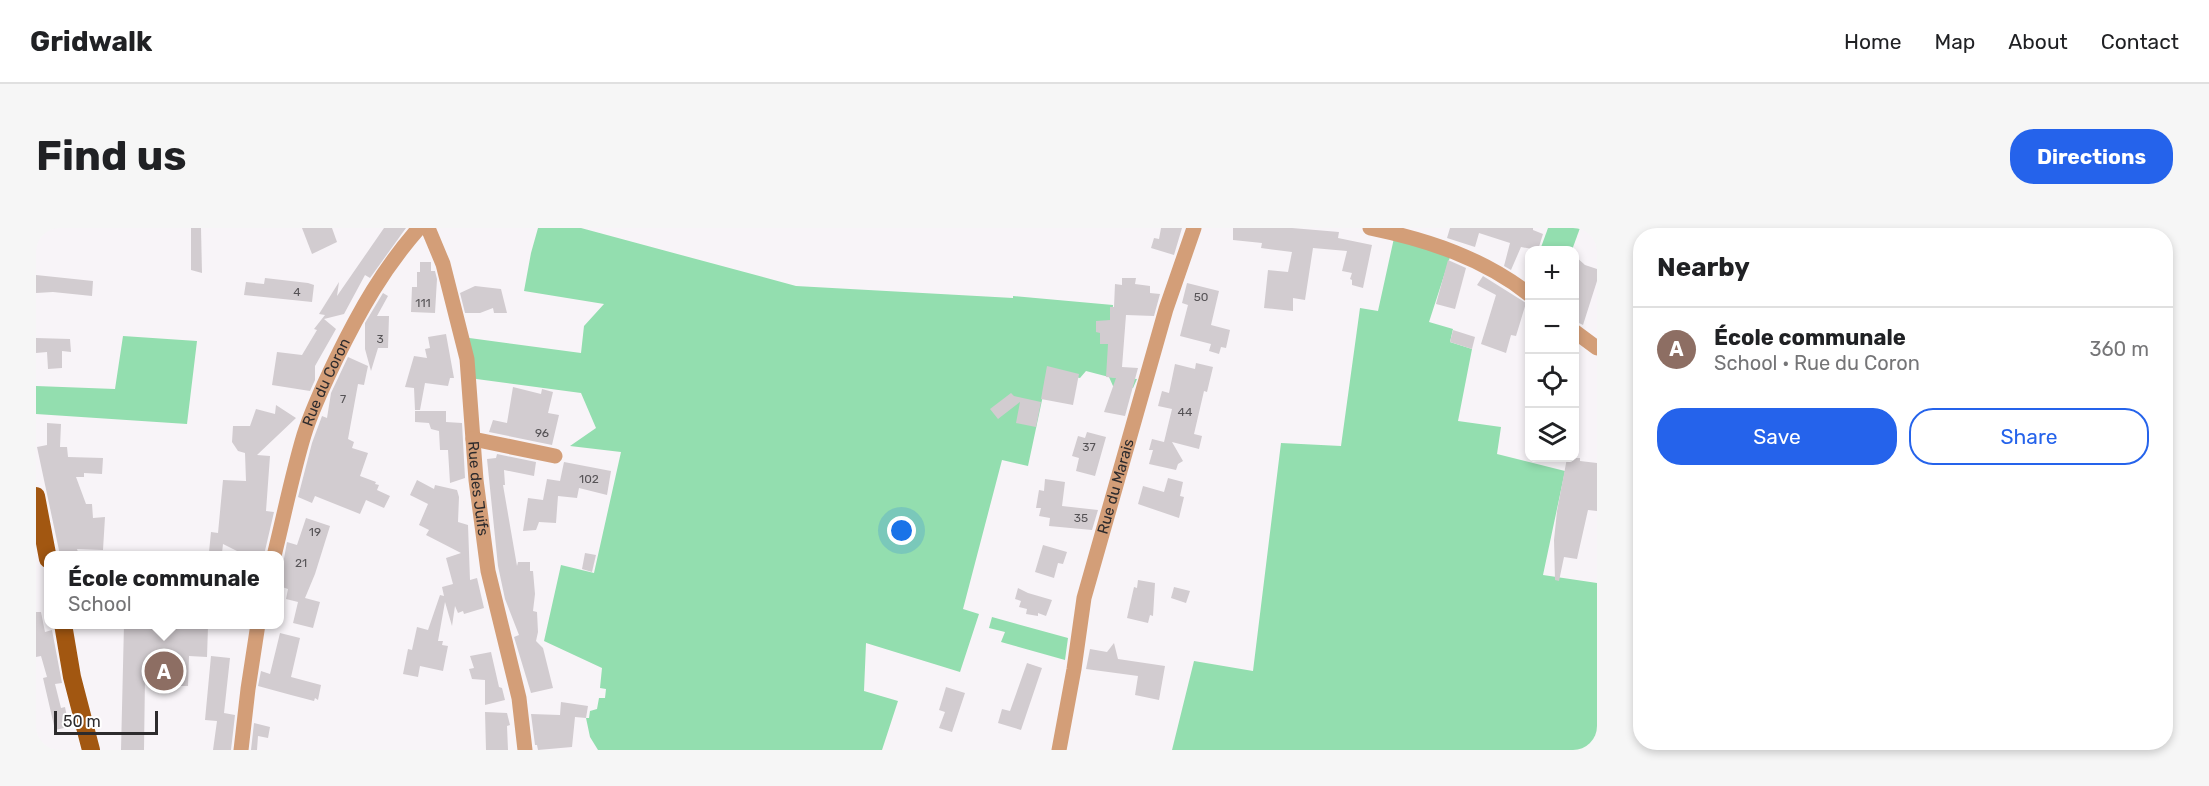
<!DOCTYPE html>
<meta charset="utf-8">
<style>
body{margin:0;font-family:Rubik,sans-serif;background:#f6f6f6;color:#202124}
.controls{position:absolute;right:18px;top:18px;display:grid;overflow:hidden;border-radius:12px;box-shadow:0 3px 9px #0003}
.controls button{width:54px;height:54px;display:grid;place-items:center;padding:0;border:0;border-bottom:2px solid #e0e0e0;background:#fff;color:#202124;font:30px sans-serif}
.scale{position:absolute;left:18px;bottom:15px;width:104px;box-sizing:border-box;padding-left:6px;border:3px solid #2d2b2d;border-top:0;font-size:16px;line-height:21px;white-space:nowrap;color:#2d2b2d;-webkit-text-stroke:4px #fff;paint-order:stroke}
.you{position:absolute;left:866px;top:303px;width:21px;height:21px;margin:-15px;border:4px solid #fff;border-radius:50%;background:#1a73e8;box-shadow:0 0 0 9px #1a73e833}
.badge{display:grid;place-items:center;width:39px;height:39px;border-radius:50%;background:#2563eb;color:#fff;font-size:20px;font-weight:700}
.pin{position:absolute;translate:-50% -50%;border:3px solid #fff;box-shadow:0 2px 6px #0006}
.popup{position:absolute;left:8px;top:323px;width:240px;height:78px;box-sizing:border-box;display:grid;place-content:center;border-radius:12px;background:#fff;filter:drop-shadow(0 2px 4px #0005);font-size:20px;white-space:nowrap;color:#757577}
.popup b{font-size:22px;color:#202124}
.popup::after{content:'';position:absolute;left:50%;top:100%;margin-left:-12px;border:12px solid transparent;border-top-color:#fff}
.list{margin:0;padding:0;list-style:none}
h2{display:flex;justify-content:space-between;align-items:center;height:78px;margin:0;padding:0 24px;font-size:26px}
h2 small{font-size:20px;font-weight:400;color:#757577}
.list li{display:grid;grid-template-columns:39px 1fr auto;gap:18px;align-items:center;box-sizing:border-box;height:84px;padding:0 24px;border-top:2px solid #e0e0e0}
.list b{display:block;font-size:22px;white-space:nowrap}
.list p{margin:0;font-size:20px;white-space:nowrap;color:#757577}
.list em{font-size:20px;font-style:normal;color:#757577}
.actions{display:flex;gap:12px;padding:18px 24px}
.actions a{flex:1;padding:14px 0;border:2px solid #2563eb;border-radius:24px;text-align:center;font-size:21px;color:#2563eb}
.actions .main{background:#2563eb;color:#fff}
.icon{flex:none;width:33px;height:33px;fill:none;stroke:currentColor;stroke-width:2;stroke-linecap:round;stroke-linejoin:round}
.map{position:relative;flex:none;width:1561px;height:522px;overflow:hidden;border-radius:24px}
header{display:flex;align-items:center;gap:36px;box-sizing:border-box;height:84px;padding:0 30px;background:#fff;border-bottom:2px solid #e0e0e0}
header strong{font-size:28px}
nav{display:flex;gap:33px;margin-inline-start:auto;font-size:21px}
.intro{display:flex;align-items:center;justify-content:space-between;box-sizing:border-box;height:144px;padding:0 36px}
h1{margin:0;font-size:42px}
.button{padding:15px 27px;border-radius:24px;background:#2563eb;color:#fff;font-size:21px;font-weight:700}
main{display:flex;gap:36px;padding:0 36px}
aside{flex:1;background:#fff;border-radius:24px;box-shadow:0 3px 9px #0003}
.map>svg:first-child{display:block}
.green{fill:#93deaf}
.building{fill:#d2ccd0}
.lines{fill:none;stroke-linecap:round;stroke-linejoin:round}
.minor{stroke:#d39e78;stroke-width:15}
.major{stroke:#a25711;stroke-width:18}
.labels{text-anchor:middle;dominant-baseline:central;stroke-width:4.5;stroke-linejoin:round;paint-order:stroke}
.number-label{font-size:12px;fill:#565356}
.street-label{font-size:15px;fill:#2d2b2d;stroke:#fff}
</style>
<header>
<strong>Gridwalk</strong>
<nav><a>Home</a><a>Map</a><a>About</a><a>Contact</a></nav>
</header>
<div class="intro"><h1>Find us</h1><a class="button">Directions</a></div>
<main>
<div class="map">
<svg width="1561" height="522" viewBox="0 0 1561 522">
<rect width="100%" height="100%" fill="#f8f4f8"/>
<g class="green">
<path d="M 502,0 L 545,0 L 760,58 L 977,70 L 977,68 L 1077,77 L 1073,149 L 1101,151 L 1097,160 L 1077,158 L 1073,149 L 1050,143 L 1044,150 L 1012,144 L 992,238 L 966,232 L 927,381 L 943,386 L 924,444 L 830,415 L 828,463 L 862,473 L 846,522 L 562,522 L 554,509 L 550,490 L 553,490 L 554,483 L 561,481 L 563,470 L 569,470 L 570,461 L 564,460 L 566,440 L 508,413 L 525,337 L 558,345 L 585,224 L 534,218 L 560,200 L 545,165 L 433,150 L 426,109 L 545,125 L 548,98 L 568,76 L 488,63 L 495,25 Z"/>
<path d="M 1512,0 L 1544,0 L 1536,22 L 1504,22 Z"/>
<path d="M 1358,10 L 1415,26 L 1393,94 L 1417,101 L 1414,114 L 1436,121 L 1422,193 L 1465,199 L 1461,226 L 1529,243 L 1507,347 L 1561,355 L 1561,522 L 1136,522 L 1158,433 L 1217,443 L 1245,215 L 1305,218 L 1324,80 L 1342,83 Z"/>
<path d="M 87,108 L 161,113 L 151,196 L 0,186 L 0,158 L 79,161 Z"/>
<path d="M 956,389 L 1032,410 L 1029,432 L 965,414 L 969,404 L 953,400 Z"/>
</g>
<g class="building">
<path d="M 155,0 L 165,0 L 166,45 L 155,42 Z"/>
<path d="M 266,0 L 296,0 L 301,14 L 276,26 Z"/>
<path d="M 348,0 L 370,0 L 334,50 L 329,47 L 308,86 L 288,91 L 300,101 L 279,138 L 279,152 L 274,163 L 236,157 L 241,124 L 266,127 L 281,102 L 278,101 L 289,87 L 283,86 L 303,54 L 301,68 Z"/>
<path d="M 1125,0 L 1146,0 L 1138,27 L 1115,20 L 1118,10 L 1123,11 Z"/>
<path d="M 1197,0 L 1256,0 L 1303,4 L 1302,10 L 1336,17 L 1327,60 L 1316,57 L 1316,52 L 1314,51 L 1316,45 L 1306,43 L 1311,23 L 1277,20 L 1269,72 L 1257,70 L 1257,83 L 1228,80 L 1232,42 L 1252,44 L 1256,24 L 1225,20 L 1226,15 L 1197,12 Z"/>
<path d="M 1414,0 L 1497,0 L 1497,2 L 1507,6 L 1502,22 L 1485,19 L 1475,42 L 1468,38 L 1474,15 L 1443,5 L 1439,19 L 1411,10 Z"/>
<path d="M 1539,28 L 1549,37 L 1561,41 L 1561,53 L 1547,97 L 1539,93 Z"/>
<path d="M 1412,32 L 1430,40 L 1419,81 L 1400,76 Z"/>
<path d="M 384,34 L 395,34 L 395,43 L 399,43 L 401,51 L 399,85 L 375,84 L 376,59 L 381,59 L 381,44 L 384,44 Z"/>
<path d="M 0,47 L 57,53 L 56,68 L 17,64 L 0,65 Z"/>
<path d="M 1447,48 L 1490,75 L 1480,108 L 1475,107 L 1470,125 L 1445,116 L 1460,67 L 1441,57 Z"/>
<path d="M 229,50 L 272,55 L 278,57 L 276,74 L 208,67 L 210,54 L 228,56 Z"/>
<path d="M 1086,50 L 1100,50 L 1099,56 L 1114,58 L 1114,65 L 1124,66 L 1118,88 L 1090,87 L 1086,139 L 1102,140 L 1089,188 L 1068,184 L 1080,150 L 1070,149 L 1072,116 L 1064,116 L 1064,105 L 1060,104 L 1060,93 L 1074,92 L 1074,79 L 1078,79 L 1079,56 L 1086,57 Z"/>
<path d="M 1151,55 L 1183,63 L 1175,97 L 1194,102 L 1190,120 L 1185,119 L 1183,126 L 1173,123 L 1175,116 L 1144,108 L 1152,77 L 1146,75 Z"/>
<path d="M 439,58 L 465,61 L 471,85 L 458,85 L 457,80 L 444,85 L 429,85 L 424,65 Z"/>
<path d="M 347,65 L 352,68 L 341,88 L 353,88 L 352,120 L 342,120 L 335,143 L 329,121 L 329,95 Z"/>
<path d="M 1417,102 L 1439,109 L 1436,121 L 1414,114 Z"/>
<path d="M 410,106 L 418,150 L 414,150 L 412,158 L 389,155 L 384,182 L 379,182 L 378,160 L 369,159 L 378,128 L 391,130 L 389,121 L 394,120 L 392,109 Z"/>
<path d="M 0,110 L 34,111 L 35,124 L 26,123 L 26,140 L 12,141 L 11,124 L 0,125 Z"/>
<path d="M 312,129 L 332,138 L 328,157 L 322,156 L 312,211 L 318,214 L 316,220 L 332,225 L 324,248 L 340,254 L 339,256 L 343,257 L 341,262 L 354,268 L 348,280 L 330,272 L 324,286 L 279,268 L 276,275 L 262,269 L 276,215 L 286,188 L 291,190 L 295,165 Z"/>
<path d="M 1160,135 L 1177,139 L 1171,164 L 1168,163 L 1158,206 L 1166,208 L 1163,221 L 1136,214 L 1147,233 L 1142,236 L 1140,242 L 1113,236 L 1117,222 L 1113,222 L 1116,211 L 1128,214 L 1136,181 L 1122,178 L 1126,163 L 1133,165 L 1139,136 L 1159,141 Z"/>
<path d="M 1011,138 L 1043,146 L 1037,177 L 1005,171 Z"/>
<path d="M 477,159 L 505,166 L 506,161 L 517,164 L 512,185 L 523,187 L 516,217 L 453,204 L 457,192 L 471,195 Z"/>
<path d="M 975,165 L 978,168 L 1005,174 L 1000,199 L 980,195 L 984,174 L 962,191 L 954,181 Z"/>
<path d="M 240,177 L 260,190 L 221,227 L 234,228 L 230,283 L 238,284 L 228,327 L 209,327 L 187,316 L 186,325 L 173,324 L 175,304 L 182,305 L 187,252 L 210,253 L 209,225 L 202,223 L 196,214 L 197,198 L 214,198 L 220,181 L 239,186 Z"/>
<path d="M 379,183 L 410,183 L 410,194 L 426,195 L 429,250 L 414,255 L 412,222 L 404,222 L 403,203 L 395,201 L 393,195 L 379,194 Z"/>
<path d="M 11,195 L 25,196 L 24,219 L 31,219 L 32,229 L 67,230 L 66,246 L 48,245 L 48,249 L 40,249 L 50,276 L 56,276 L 57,290 L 69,289 L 67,322 L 41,321 L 43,327 L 24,327 L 1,219 L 11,217 Z"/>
<path d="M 1051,204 L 1070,209 L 1059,248 L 1040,243 L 1043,230 L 1036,228 L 1042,208 L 1049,210 Z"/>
<path d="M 461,226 L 500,234 L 498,248 L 468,242 L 469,257 L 467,257 L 481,338 L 482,334 L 494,334 L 494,343 L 497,343 L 499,366 L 497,383 L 501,384 L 502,404 L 500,413 L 507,420 L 517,460 L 495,465 L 478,409 L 483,407 L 469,371 L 462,338 L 451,231 L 460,230 Z"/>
<path d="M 1531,230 L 1544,230 L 1544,233 L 1561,235 L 1561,283 L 1552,282 L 1541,331 L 1528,329 L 1523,353 L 1519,352 L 1518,312 L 1521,283 Z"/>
<path d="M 528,234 L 575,243 L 571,267 L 543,260 L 541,270 L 522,268 L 520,295 L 503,294 L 500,302 L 487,303 L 492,270 L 507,272 L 511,251 L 524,253 Z"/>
<path d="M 1132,250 L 1147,254 L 1144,268 L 1148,269 L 1143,290 L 1102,276 L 1107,258 L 1128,264 Z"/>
<path d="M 1009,251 L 1029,254 L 1026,278 L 1062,282 L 1056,302 L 1013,298 L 1014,290 L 1003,288 L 1005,280 L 1000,280 L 1003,262 L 1008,263 Z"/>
<path d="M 381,252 L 398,261 L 399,257 L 421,262 L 423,269 L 422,294 L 432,297 L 434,352 L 441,350 L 448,380 L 428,386 L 427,383 L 422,385 L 419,378 L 416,398 L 409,374 L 402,413 L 407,413 L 406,417 L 412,418 L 407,443 L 384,438 L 382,449 L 367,446 L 372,421 L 376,422 L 381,399 L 392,402 L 404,367 L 408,368 L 406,359 L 417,356 L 410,330 L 425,325 L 390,307 L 393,302 L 383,297 L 392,276 L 374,267 Z"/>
<path d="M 270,290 L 294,298 L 279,346 L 269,370 L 284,374 L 277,400 L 257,395 L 262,374 L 250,371 L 252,361 L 243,358 L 251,314 L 261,317 Z"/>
<path d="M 1007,317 L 1031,324 L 1027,336 L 1022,335 L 1018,350 L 999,344 Z"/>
<path d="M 549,325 L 560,327 L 556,344 L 546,341 Z"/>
<path d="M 1102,352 L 1119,355 L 1117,388 L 1114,387 L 1112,395 L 1091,390 L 1098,359 L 1101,360 Z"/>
<path d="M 1138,359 L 1154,363 L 1150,375 L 1135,370 Z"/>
<path d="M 982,360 L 992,365 L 1016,372 L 1010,388 L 1002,385 L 1002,388 L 990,386 L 991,381 L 983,379 L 985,373 L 979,371 Z"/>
<path d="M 0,384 L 5,384 L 9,404 L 16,402 L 26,455 L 19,456 L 25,480 L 29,479 L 31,489 L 35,489 L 37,498 L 19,502 L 7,450 L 11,449 L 5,428 L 0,429 Z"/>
<path d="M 88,396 L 158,396 L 172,399 L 171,429 L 153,428 L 152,458 L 140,458 L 135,450 L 109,450 L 108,522 L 85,522 Z"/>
<path d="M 244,405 L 264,410 L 255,449 L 285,457 L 282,472 L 279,470 L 278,473 L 255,467 L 222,458 L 225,443 L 234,446 Z"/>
<path d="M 1078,415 L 1082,431 L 1129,438 L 1123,472 L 1099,467 L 1102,448 L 1050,441 L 1054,421 L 1071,424 Z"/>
<path d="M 455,424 L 463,459 L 466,460 L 469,472 L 449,477 L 449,452 L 436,451 L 433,441 L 438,440 L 434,428 Z"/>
<path d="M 175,428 L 194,430 L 188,485 L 199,487 L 195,522 L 177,522 L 181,493 L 169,492 Z"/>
<path d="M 991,435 L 1006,440 L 985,502 L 962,495 L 966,481 L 974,483 Z"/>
<path d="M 910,459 L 929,465 L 916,504 L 903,500 L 909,484 L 903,482 Z"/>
<path d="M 525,474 L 552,478 L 550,490 L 539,489 L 536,519 L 502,522 L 501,517 L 499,517 L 495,486 L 524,487 Z"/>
<path d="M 449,484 L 471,485 L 474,497 L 471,498 L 472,522 L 450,522 Z"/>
<path d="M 218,495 L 234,499 L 232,510 L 222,508 L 221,522 L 215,522 Z"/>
</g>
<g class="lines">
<g class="minor">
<path id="s1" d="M 392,0 L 407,36 L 431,131 L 440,252 L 452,343 L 483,470 L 489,522"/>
<path d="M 1334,0 C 1392,12 1447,30 1494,67"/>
<path d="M 1538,103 L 1561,120"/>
<path d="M 437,211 L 519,228"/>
<path id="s2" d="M 238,328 C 248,288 256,247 268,207 C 276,181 288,156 300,131 C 324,82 347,41 383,0"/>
<path d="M 205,522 L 212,461 L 222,396"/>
<path id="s3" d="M 1023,522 L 1038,441 L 1048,370 L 1130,81 L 1158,0"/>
</g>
<g class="major">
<path d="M 0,268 L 12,331"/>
<path d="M 27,396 L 36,449 L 55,522"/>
</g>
</g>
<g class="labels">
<g class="number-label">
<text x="261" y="64">4</text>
<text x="1165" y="69">50</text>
<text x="387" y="75">111</text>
<text x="344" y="111">3</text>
<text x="307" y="171">7</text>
<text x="1149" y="184">44</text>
<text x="506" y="205">96</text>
<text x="1053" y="219">37</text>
<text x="553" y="251">102</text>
<text x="1045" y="290">35</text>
<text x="279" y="304">19</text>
<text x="265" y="335">21</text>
</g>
<g class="street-label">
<text stroke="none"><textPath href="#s2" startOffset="182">Rue du Coron</textPath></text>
<text stroke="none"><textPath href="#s3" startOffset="270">Rue du Marais</textPath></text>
<text stroke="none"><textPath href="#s1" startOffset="267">Rue des Juifs</textPath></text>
</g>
</g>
</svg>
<div class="controls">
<button>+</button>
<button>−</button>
<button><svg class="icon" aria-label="locate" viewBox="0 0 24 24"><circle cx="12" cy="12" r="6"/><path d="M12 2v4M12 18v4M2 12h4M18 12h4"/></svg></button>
<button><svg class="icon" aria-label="layers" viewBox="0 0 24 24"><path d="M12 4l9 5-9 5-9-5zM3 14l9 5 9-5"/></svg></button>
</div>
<div class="scale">50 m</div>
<div class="you"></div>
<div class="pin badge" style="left:128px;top:443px;background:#8d6e63">A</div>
<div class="popup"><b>École communale</b>School</div>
</div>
<aside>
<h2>Nearby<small></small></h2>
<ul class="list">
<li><span class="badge" style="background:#8d6e63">A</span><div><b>École communale</b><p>School · Rue du Coron</p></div><em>360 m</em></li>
</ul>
<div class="actions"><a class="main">Save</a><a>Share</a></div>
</aside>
</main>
